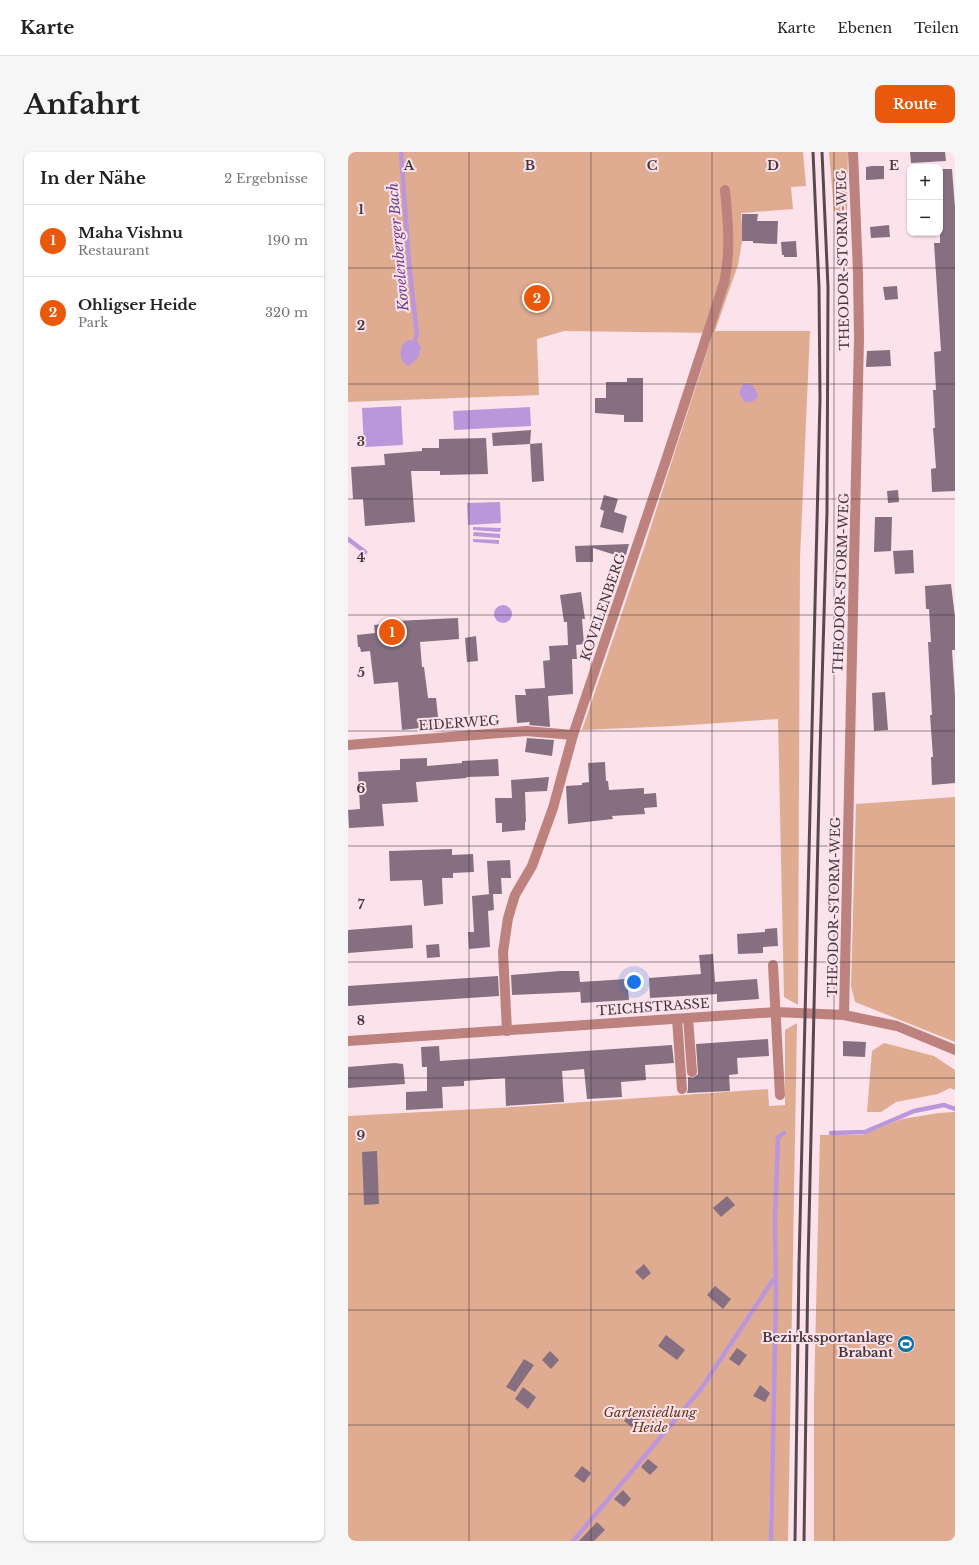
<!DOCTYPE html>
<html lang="de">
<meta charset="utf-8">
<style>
body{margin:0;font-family:"Libre Baskerville",serif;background:#f6f6f6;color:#222}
.controls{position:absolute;right:12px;top:12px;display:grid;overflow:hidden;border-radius:8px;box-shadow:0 1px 3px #0004}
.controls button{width:36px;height:36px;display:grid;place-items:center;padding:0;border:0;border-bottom:1px solid #e0e0e0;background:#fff;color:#222;font:20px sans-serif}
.you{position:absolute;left:286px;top:830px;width:14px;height:14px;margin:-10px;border:3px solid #fff;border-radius:50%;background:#1a73e8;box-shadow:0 0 0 6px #1a73e833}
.badge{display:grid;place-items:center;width:26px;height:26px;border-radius:50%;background:#ea580c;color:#fff;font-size:13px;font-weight:700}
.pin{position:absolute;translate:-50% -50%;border:2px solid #fff;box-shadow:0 1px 4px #0006}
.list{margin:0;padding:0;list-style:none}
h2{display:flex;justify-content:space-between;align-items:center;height:52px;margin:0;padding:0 16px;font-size:17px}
h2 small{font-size:13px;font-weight:400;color:#767676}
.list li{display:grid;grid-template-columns:26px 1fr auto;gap:12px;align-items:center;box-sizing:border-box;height:72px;padding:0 16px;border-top:1px solid #e0e0e0}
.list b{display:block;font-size:15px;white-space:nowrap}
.list p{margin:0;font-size:13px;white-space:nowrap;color:#767676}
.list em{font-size:13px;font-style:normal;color:#767676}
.map{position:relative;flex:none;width:607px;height:1389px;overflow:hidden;border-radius:8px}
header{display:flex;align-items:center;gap:24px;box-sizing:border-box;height:56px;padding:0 20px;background:#fff;border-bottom:1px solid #e0e0e0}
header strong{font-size:19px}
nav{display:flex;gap:22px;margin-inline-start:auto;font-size:14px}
.intro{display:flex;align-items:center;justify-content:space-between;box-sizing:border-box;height:96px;padding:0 24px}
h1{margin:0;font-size:28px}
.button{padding:10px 18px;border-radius:8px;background:#ea580c;color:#fff;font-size:14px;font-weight:700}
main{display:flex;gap:24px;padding:0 24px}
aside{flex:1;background:#fff;border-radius:8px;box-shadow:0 1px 3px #0004}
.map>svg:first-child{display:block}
.green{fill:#dfac92}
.water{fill:#bb96db}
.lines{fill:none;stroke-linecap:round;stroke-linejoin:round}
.stream{stroke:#bb96db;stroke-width:4.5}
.building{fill:#856f80}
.minor{stroke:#bd827e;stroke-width:10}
.rail{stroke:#58494e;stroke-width:3}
.grid{fill:none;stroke:#44373b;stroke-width:1;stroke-opacity:0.55}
.labels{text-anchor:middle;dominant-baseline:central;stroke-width:4;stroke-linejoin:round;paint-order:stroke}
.street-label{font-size:13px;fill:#44373b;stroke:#fce2ea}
.poi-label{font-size:13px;font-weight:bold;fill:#44373b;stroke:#fce2ea;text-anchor:end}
.park-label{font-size:13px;font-style:italic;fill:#643317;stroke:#fce2ea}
.water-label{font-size:14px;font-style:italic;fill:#6a3b8d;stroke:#fce2ea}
.grid-label{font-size:13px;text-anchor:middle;font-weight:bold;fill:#44373b;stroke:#fce2ea;stroke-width:4;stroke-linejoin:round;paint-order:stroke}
</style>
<header>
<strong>Karte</strong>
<nav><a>Karte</a><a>Ebenen</a><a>Teilen</a></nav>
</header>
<div class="intro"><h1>Anfahrt</h1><a class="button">Route</a></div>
<main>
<aside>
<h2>In der Nähe<small>2 Ergebnisse</small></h2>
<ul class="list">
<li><span class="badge">1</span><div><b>Maha Vishnu</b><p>Restaurant</p></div><em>190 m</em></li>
<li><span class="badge">2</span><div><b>Ohligser Heide</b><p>Park</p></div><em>320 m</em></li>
</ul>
</aside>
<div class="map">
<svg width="607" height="1389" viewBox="0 0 607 1389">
<rect width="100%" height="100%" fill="#fce2ea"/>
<g class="green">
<path d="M 0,0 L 455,0 L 458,34 L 443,35 L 445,57 L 393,61 L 395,84 L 390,113 L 367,179 L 462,179 L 452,406 L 450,853 L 436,845 L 430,567 L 326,574 L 234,578 L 297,393 L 365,181 L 216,179 L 189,187 L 191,243 L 0,250 Z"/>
<path d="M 481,0 L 500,0 L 499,62 L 486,59 Z"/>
<path d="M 607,645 L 607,890 L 507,850 L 503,834 L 508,652 Z"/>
<path d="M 449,871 L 440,1389 L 425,1389 L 422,1342 L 421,1389 L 0,1389 L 0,964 L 165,955 L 420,937 L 421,954 L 437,953 L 437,878 Z"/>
<path d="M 536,891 L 586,904 L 607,918 L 607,938 L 602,936 L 590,942 L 548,950 L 533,960 L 519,960 L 524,899 Z"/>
<path d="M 607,960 L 607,1389 L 466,1389 L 466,1245 L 472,983 L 514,983 L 554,967 L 591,961 Z"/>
</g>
<g class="water">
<path d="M 60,188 L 70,190 L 73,196 L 70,206 L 61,214 C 50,211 50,193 60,188 Z"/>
<path d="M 399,231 L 405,234 L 410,243 C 408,249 403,251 397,250 L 391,242 L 394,233 Z"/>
<path d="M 53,254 L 55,293 L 16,295 L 14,256 Z"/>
<path d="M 182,255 L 183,274 L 106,278 L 105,259 Z"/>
<path d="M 152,350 L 153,371 L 120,373 L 119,351 Z"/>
<path d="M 125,375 L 153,376 L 152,380 L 125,378 Z"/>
<path d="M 126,380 L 152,382 L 152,386 L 125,384 Z"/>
<path d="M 125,387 L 151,388 L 151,392 L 125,390 Z"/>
<circle cx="155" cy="462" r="9"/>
</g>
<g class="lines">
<g class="stream">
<path d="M 53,0 L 61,111 L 69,183 L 67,188"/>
<path d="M 0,387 L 17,400"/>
<path d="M 483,981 L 517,980 L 566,959 L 596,953 L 607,957"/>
<path d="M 225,1389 L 353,1237 L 425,1128"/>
<path d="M 423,1389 L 428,1143 L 427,1066 L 430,985 L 436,981"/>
</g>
</g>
<g class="building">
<path d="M 562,0 L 597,0 L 598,9 L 563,11 Z"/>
<path d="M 524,14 L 536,14 L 536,27 L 518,28 L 518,15 Z"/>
<path d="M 592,17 L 604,17 L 607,56 L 607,339 L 584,340 L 583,317 L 588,316 L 585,276 L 587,276 L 585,238 L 588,238 L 586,200 L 593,199 L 586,91 L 592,91 Z"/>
<path d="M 394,62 L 410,62 L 409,69 L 430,69 L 429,92 L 405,91 L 405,89 L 394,89 Z"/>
<path d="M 541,73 L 542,85 L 523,86 L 522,75 Z"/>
<path d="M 448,89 L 449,105 L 436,105 L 436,103 L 434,103 L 433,90 Z"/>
<path d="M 549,134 L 550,147 L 537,148 L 535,135 Z"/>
<path d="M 542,198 L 543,214 L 518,215 L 519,199 Z"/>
<path d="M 279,226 L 295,226 L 295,270 L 276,270 L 276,263 L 247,261 L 247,246 L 258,246 L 258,230 L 279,230 Z"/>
<path d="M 183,278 L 182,292 L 145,294 L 144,281 Z"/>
<path d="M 138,286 L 140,322 L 92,323 L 92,319 L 63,319 L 67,370 L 17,374 L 15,347 L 5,347 L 3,315 L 37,313 L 36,302 L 74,299 L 74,296 L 91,296 L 91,287 Z"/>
<path d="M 194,291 L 196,329 L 184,330 L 182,292 Z"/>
<path d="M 550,338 L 551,350 L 540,351 L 539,339 Z"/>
<path d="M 256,343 L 270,347 L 266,360 L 279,364 L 275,381 L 252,375 L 256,359 L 252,357 Z"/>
<path d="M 527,365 L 544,365 L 543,399 L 526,400 Z"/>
<path d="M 281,392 L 277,406 L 245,396 L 245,410 L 228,410 L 227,394 Z"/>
<path d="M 565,398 L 566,421 L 547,422 L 545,399 Z"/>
<path d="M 603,432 L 607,465 L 607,498 L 604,498 L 607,544 L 607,631 L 584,633 L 583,605 L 585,605 L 582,563 L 584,563 L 580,490 L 583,490 L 581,457 L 578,457 L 577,434 Z"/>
<path d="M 233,440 L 237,467 L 234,467 L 236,492 L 228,493 L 229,507 L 224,507 L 225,542 L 200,544 L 202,575 L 181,573 L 182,570 L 169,571 L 167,543 L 178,543 L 177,537 L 197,536 L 195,509 L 202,508 L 201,494 L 220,493 L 219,470 L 216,470 L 212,443 Z"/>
<path d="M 40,466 L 44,466 L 47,469 L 110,466 L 111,487 L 72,490 L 74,515 L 76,515 L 80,546 L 88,546 L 91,574 L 54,578 L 50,530 L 26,532 L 22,499 L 13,500 L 12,495 L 10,495 L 9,483 L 27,481 L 26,473 L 34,472 Z"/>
<path d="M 128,484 L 130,509 L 119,510 L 117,486 Z"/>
<path d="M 537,540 L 540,578 L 526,579 L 524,541 Z"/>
<path d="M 179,586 L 206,588 L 204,604 L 177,600 Z"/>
<path d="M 79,606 L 79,614 L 114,611 L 114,609 L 150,607 L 151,624 L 118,625 L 119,626 L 68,630 L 70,650 L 34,652 L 36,674 L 1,676 L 0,658 L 12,657 L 10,620 L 52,618 L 52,607 Z"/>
<path d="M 257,610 L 258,629 L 260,629 L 261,638 L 296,636 L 296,642 L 308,641 L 309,655 L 296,656 L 297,662 L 264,664 L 265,667 L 220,672 L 218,634 L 234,633 L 234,631 L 241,630 L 240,611 Z"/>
<path d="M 201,625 L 199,639 L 177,640 L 178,670 L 177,670 L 177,678 L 154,680 L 154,671 L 148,671 L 147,646 L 164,646 L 163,628 Z"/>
<path d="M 104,697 L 104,703 L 125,702 L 126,720 L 105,721 L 105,726 L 94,726 L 95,752 L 76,754 L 74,728 L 42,729 L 41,699 Z"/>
<path d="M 162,708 L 163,726 L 153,726 L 154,742 L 145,742 L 146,758 L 140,759 L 142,795 L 121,797 L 120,780 L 126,780 L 124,744 L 143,742 L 141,742 L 139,709 Z"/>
<path d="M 64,773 L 65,796 L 0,801 L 0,778 Z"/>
<path d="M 429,776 L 430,794 L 415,795 L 415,801 L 390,802 L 389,782 L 417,780 L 417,777 Z"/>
<path d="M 91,792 L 92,805 L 79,806 L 78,793 Z"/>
<path d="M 365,802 L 367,830 L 409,827 L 411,847 L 369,850 L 369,842 L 302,846 L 301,826 L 353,822 L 351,803 Z"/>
<path d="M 212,819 L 231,819 L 232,830 L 279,827 L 281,848 L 233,851 L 232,836 L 232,840 L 164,843 L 163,823 Z"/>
<path d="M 150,824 L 151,844 L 0,854 L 0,834 Z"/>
<path d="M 420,887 L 421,904 L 389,906 L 390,922 L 381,923 L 382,939 L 339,941 L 340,937 L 340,925 L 345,926 L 350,922 L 348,892 Z"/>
<path d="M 495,889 L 518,890 L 517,905 L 495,904 Z"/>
<path d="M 324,893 L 326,911 L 297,913 L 298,928 L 273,930 L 274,945 L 239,947 L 236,917 L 214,919 L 216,950 L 158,954 L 157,926 L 116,929 L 116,934 L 94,935 L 95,956 L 58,958 L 58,940 L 79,939 L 79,915 L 74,915 L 73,895 L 91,894 L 92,909 Z"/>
<path d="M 47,911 L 55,912 L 57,932 L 0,936 L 0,915 Z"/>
<path d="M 29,999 L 31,1052 L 16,1053 L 14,1000 Z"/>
<path d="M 379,1044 L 387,1053 L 373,1065 L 365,1056 Z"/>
<path d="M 296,1112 L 303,1121 L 295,1128 L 287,1120 Z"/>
<path d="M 367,1134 L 383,1147 L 375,1157 L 359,1143 Z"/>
<path d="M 318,1183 L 337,1198 L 329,1208 L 310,1194 Z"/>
<path d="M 389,1196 L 399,1203 L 391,1214 L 381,1207 Z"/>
<path d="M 202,1199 L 211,1208 L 203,1217 L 194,1208 Z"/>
<path d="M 176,1207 L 186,1213 L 167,1240 L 158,1235 Z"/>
<path d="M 412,1233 L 422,1241 L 417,1250 L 405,1244 Z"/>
<path d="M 175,1235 L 188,1245 L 180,1257 L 167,1247 Z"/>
<path d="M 285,1256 L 295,1263 L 285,1276 L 276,1269 Z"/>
<path d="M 300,1307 L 310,1315 L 302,1323 L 293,1315 Z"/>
<path d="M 234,1314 L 243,1321 L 236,1331 L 226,1324 Z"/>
<path d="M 275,1338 L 283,1347 L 276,1355 L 266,1347 Z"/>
<path d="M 249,1370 L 257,1378 L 246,1389 L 231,1389 Z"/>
</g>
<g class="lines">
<g class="minor">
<path d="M 0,593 L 178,579 L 225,583"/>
<path d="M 425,813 L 432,943"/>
<path d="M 496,863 L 511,186 L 510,121 L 505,0"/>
<path d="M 340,866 L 344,920"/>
<path d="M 329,867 L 334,937"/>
<path d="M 159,879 L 155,800 L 160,766 L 167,743 L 184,714 L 205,656 L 225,583 L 318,308 L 376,131 C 383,100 380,70 377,38"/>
<path d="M 0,889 L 428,860 L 496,863 L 549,874 L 607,898"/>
</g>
<g class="rail">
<path d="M 447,1389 L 451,1113 L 472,247 L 471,135 L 465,0"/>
<path d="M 456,1389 L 460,1113 L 472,600 L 479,360 L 480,135 L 474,0"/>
</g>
</g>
<path class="grid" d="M 121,0 L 121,1389M 243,0 L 243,1389M 364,0 L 364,1389M 486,0 L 486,1389M 0,116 L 607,116M 0,232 L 607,232M 0,347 L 607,347M 0,463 L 607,463M 0,579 L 607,579M 0,694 L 607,694M 0,810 L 607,810M 0,926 L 607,926M 0,1042 L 607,1042M 0,1158 L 607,1158M 0,1273 L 607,1273"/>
<defs>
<symbol id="stadium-disc" viewBox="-11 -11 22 22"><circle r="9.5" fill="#0a75a0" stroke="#fce2ea"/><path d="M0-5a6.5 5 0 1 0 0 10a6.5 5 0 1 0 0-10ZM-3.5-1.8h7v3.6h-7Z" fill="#fff"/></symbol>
</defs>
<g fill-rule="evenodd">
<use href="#stadium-disc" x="548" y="1182" width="20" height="20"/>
</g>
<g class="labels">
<g class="street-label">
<text transform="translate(495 108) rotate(-91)">THEODOR-STORM-WEG</text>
<text transform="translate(493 431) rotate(-88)">THEODOR-STORM-WEG</text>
<text transform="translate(255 455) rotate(-71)">KOVELENBERG</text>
<text transform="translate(111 571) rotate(-4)">EIDERWEG</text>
<text transform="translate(486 755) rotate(-89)">THEODOR-STORM-WEG</text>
<text transform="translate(305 855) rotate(-4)">TEICHSTRASSE</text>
</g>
<g class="poi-label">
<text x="545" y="1185">Bezirkssportanlage<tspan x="545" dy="15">Brabant</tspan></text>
</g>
<g class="park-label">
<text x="302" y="1260">Gartensiedlung<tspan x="302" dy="15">Heide</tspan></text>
</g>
<g class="water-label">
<text transform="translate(50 95) rotate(-95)">Kovelenberger Bach</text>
</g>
</g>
<g class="grid-label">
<text x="61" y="18">A</text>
<text x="182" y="18">B</text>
<text x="304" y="18">C</text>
<text x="425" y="18">D</text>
<text x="546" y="18">E</text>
<text x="13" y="62">1</text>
<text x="13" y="178">2</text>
<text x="13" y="294">3</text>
<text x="13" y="410">4</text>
<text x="13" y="525">5</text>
<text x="13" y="641">6</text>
<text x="13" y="757">7</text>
<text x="13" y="873">8</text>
<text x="13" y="988">9</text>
</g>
</svg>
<div class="controls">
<button>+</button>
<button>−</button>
</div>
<div class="you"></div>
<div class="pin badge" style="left:44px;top:480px">1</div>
<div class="pin badge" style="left:189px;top:146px">2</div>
</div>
</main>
